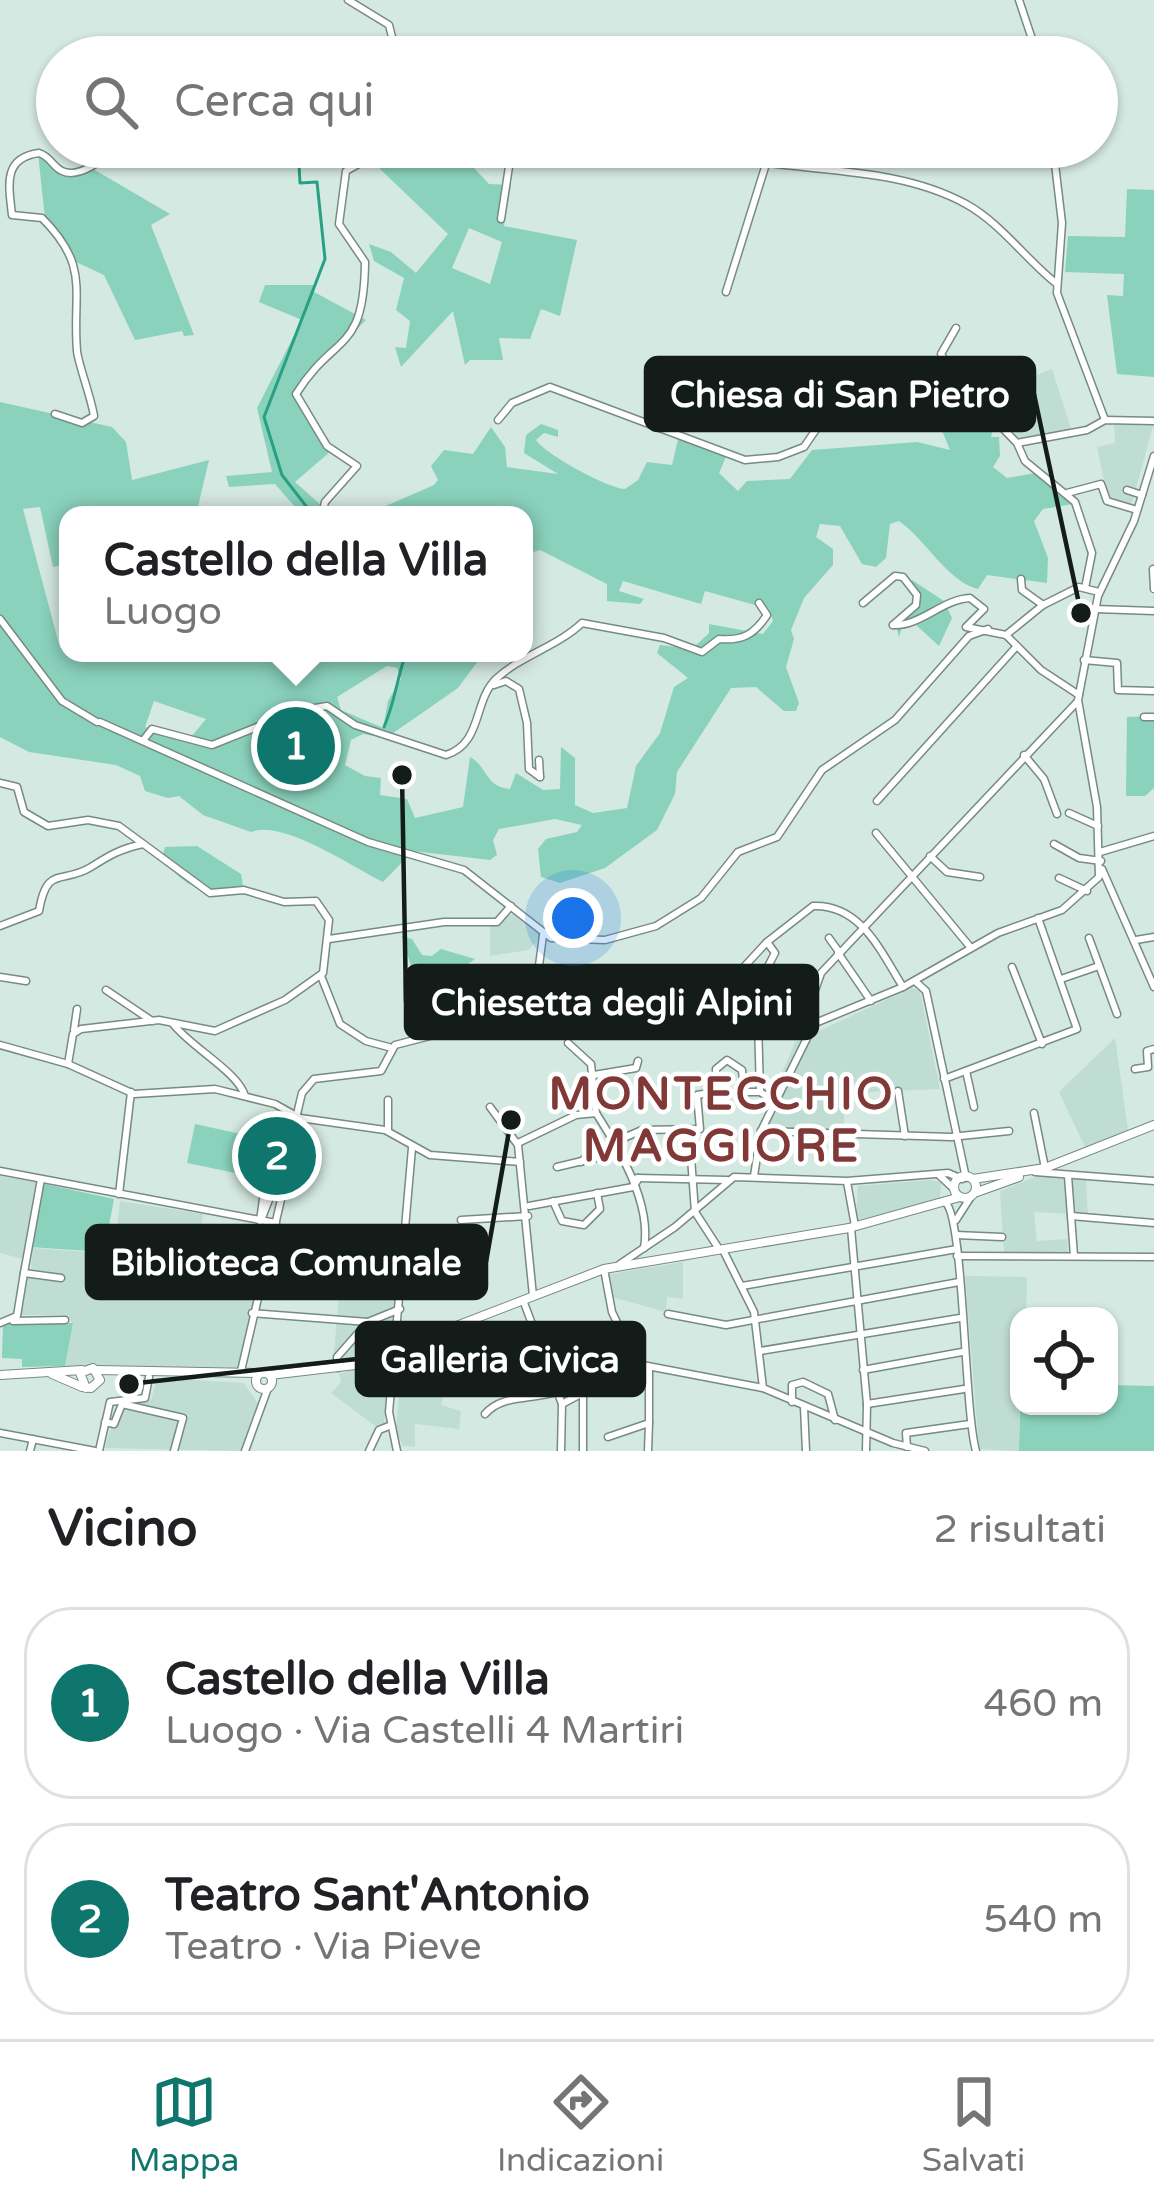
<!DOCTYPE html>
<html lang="it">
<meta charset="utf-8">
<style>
body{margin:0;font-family:"Varela Round",sans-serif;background:#f6f6f6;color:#202124}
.controls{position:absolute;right:36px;bottom:36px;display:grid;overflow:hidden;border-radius:24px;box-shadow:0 3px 9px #0004}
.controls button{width:108px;height:108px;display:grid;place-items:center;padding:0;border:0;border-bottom:3px solid #e0e0e0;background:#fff;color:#202124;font:60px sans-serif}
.you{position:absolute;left:573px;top:918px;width:42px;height:42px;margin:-30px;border:9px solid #fff;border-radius:50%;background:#1a73e8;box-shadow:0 0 0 18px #1a73e833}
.badge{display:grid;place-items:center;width:78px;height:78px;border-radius:50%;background:#0f766e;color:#fff;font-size:39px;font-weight:700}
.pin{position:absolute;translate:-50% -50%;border:6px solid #fff;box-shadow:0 3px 12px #0006}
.popup{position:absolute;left:59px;top:506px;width:474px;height:156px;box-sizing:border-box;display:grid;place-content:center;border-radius:24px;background:#fff;filter:drop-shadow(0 3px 9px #0005);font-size:39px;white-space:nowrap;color:#757577}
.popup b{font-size:45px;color:#202124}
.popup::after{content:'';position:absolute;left:50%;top:100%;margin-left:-24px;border:24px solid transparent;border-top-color:#fff}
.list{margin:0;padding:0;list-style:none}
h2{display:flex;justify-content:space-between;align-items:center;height:156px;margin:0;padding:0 48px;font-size:51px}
h2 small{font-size:39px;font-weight:400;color:#757577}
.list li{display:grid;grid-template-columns:78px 1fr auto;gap:36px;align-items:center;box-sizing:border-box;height:192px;margin:0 24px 24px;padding:0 24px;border:3px solid #e0e0e0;border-radius:48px}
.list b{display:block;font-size:45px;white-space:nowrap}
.list p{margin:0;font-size:39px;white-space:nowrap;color:#757577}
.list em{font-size:39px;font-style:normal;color:#757577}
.icon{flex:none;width:66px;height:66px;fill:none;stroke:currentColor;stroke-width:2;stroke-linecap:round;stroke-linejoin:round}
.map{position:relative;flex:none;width:1154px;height:1451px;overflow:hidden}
.search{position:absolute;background:#fff;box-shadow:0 3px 9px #0004;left:36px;right:36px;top:36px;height:132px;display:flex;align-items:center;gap:30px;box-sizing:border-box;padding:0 42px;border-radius:66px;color:#757577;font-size:45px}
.sheet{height:588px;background:#fff}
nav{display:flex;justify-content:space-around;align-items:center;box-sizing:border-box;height:168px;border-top:3px solid #e0e0e0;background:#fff;font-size:33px;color:#757577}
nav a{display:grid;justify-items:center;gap:6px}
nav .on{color:#0f766e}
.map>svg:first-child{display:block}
.built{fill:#c0ddd3}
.green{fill:#8ad2bc;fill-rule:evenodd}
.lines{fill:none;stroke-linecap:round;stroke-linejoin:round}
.stream{stroke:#27a084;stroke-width:3}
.minor-casing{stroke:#778a83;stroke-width:9}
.major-casing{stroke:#778a83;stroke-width:10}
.minor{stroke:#fff;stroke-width:6}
.major{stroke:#fff;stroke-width:8}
.labels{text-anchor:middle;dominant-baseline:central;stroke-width:9;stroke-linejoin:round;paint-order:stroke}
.district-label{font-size:45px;font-weight:bold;letter-spacing:3px;fill:#813938;stroke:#fff}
.leader{fill:none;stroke:#141c19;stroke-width:4.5}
.callout-dot{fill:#141c19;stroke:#fff;stroke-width:4.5}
.callout{fill:#141c19;stroke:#141c19;stroke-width:4.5}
.callout-label{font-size:36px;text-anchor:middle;font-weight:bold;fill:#fff}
</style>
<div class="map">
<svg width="1154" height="1451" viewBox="0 0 1154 1451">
<rect width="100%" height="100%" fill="#d4e9e1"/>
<g class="built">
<path d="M 1052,369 L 1072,432 L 1018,443 L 998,390 Z"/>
<path d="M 1114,421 L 1154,423 L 1131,506 L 1108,500 L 1097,447 L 1115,443 Z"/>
<path d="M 517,913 L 544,934 L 528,950 L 490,956 L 490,921 Z"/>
<path d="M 912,988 L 920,991 L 940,1089 L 846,1093 L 843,1129 L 759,1129 L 795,1042 Z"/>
<path d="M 1115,1038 L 1128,1130 L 1085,1147 L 1059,1092 Z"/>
<path d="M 1040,1175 L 1086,1180 L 1088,1215 L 1034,1212 L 1037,1241 L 1067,1239 L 1068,1253 L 1004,1253 L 1000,1191 Z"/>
<path d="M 0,1176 L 40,1183 L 27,1260 L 0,1253 Z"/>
<path d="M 932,1180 L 941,1182 L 940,1200 L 856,1220 L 858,1186 Z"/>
<path d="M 120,1201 L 203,1214 L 195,1268 L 217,1270 L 224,1244 L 238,1247 L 238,1254 L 268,1259 L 241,1368 L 65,1366 L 73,1323 L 65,1315 L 21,1315 L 28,1278 L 60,1282 L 62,1275 L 31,1269 L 33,1248 L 114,1254 Z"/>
<path d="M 342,1259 L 369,1261 L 366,1277 L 399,1284 L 397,1344 L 333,1364 Z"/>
<path d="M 683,1262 L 683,1299 L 667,1297 L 666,1312 L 612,1297 L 610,1274 Z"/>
<path d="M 965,1276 L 1027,1277 L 1026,1316 L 1019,1316 L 1019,1451 L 979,1449 Z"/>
<path d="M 445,1336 L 450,1362 L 441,1405 L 461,1411 L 459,1429 L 415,1424 L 415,1447 L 403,1446 L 396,1430 L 403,1352 Z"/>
<path d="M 389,1358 L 384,1427 L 378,1428 L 331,1393 L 341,1382 L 339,1374 Z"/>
<path d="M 157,1378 L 244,1383 L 258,1404 L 241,1451 L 105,1448 L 118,1403 L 151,1400 Z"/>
</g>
<g class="green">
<path d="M 377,147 L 460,153 L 489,184 L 511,185 L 504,226 L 577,240 L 560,316 L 541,309 L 530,339 L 499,338 L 503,360 L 470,360 L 465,365 L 453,311 L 401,367 L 395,347 L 406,348 L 410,321 L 396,310 L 404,278 L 374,261 L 369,244 L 391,252 L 416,273 L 448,234 L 380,169 ZM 469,228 L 502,242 L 490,284 L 452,268 Z"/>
<path d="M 38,153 L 67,173 L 88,166 L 170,214 L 151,225 L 194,335 L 184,336 L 182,331 L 135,340 L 104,275 L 74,261 L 45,219 Z"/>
<path d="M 1127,189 L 1154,190 L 1154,377 L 1117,374 L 1107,295 L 1123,296 L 1124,274 L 1065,272 L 1068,236 L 1125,237 Z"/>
<path d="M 265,285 L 316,285 L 314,292 L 366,320 L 292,394 L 331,451 L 295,482 L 321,505 L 321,515 L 302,515 L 275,484 L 229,487 L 226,476 L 272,472 L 257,408 L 302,320 L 259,302 Z"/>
<path d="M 970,397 L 994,425 L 991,437 L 999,437 L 1000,456 L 993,467 L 1007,478 L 1041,472 L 1070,495 L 1073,504 L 1043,509 L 1034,521 L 1048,558 L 1047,583 L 987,575 L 978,589 C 948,582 925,539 899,521 L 890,524 L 886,558 L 876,567 L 862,564 L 840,526 L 820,524 L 816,537 L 833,549 L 833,565 L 804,598 L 791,630 L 794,639 L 786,667 L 799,703 L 796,711 L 784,711 L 756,687 L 731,688 L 677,772 L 675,794 L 657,830 L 605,868 L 560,883 L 541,877 L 538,849 L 546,839 L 577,832 L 582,825 L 555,819 L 499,829 L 493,840 L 497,855 L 490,860 L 413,851 L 383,882 C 352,867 283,819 251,832 L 203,815 L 179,796 L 168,798 L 145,791 L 140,776 L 116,765 L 29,752 L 0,737 L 0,402 L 112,427 L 126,442 L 132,480 L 209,460 L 196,515 L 68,515 L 68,564 L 53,567 L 40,507 L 23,509 L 60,648 L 68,647 L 68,653 L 484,653 L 458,688 L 386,738 L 363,734 L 351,740 L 345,765 L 365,776 L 381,778 L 380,795 L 407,799 L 415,818 L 463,807 L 470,757 C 488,767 485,787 510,789 L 516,773 L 543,790 L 560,789 L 561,747 L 575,758 L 575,805 L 593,813 L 627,808 L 636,766 L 660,733 L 674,687 L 688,678 L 657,653 L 660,645 L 692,649 L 709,633 L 709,624 L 763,634 L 773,621 L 769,609 L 705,591 L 701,604 L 623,581 L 619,591 L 644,599 L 640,604 L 607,601 L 607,584 L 540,550 L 524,555 L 524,515 L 379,515 L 388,505 L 434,485 L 438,480 L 431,466 L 444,450 L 473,454 L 491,427 L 505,447 L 507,467 L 558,474 L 524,453 L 526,435 L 541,424 L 558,430 L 558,437 L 544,433 L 536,440 C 545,454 607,488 625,489 L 638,480 L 647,462 L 672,465 L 679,435 L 728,452 L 719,473 L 738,491 L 747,481 L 790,479 L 812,450 L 917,442 L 950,450 L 943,433 L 914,409 ZM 387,666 L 397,668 L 401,679 L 388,701 L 383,728 L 341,710 L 337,697 ZM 154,701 L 206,719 L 187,742 L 145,727 ZM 319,716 L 328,750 L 323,772 L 282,762 L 273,744 Z"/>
<path d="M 912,580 L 944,601 L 952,618 L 939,646 L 914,623 L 902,627 L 899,637 L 896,626 L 915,604 Z"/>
<path d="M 1154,716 L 1154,788 L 1145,796 L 1126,796 L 1127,717 Z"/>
<path d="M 197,846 L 241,874 L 244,891 C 209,897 184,889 162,857 L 165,847 Z"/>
<path d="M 402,936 L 412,939 L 422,955 L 432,956 L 441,949 L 475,959 L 461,969 L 465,973 L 461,995 L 421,1000 Z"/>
<path d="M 195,1124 L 268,1140 L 260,1178 L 187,1163 Z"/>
<path d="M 40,1183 L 114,1199 L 104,1252 L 30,1247 Z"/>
<path d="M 73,1323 L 65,1366 L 22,1367 L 22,1359 L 2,1358 L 3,1324 Z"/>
<path d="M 1109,1385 L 1154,1386 L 1154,1451 L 1019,1451 L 1020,1406 L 1109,1406 Z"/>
</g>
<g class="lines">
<g class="stream">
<path d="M 298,147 L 300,183 L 317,182 L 325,259 L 264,417 L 282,475 L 313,515"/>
<path d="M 384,727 C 395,702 397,678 406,653"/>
</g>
<defs>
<g id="minor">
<path d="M 348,0 L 389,25 L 397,57"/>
<path d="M 1019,0 L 1038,57"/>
<path d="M 693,147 C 781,177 884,159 966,204 C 1002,224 1026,260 1057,284"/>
<path d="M 1053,147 L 1062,223 L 1057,293 L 1105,420"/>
<path d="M 501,219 L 512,147"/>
<path d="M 726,292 L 766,164"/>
<path d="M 954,376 L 941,354 L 956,328"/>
<path d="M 55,414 L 82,423 L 94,416 C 91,397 78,363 77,351 C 72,291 91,267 42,218 L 12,215 C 9,186 2,158 39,153 C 51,157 52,166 62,171 C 79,179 105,159 115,147"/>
<path d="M 498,420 L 512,403 L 550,387 L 745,460 L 778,457 L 804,447 L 839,396 L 871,373 L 951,375 L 1017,443 L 1025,461 L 1075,502 L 1092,553 L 1085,588"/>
<path d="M 1017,443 L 1087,430 L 1105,420 L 1154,421"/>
<path d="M 1127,490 L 1142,495"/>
<path d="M 1067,493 L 1101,484 L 1107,501 L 1137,510"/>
<path d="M 322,515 L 325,502 L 357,466 L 327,446 L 296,394 C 335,332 364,355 365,262 L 339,224 L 346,171 L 373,156 L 375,147"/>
<path d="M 1153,569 L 1154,589"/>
<path d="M 1021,579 L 1022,590 L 1043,605"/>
<path d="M 863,603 L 895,576 L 903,577 L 917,595 L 916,605 L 893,625"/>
<path d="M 1095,609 L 1154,611"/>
<path d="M 0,619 L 62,701 L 97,722"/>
<path d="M 893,625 C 919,627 943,599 970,598 L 984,609 L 966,627 L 1006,635 L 1041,670 L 1079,695"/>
<path d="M 1006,635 L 1043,605 L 1079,587 L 1099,592"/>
<path d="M 1084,660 L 1117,663 L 1118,690 L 1154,691"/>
<path d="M 494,685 L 506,681 L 519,689 L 527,723 L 529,769 L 540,777"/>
<path d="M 1144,717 L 1154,717"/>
<path d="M 100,722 L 368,842 L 464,870 L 551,938 L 605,940 L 656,926 L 701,898 L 738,852 L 777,837 L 822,770 L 895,720 L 969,636 L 988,629"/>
<path d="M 145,738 L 152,729 L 212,745 L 297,711 L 327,706 L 355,725 L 446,755 C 483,743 473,701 496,679 C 520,656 558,646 582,623 L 664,638 L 702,652 L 719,639 C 742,641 754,635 767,615 L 759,603"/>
<path d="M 1024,755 L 1044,779 L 1057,814"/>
<path d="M 539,760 L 540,777"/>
<path d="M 0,783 L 17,787 L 24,812 L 48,826 L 88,820 L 119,826 L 210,893 L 244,890 L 284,902 L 316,901 L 329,920 L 323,973 L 285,1000 L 215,1031 L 159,1020 L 81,1029 L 73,1034 L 68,1064"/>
<path d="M 877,801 L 1017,646"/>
<path d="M 1069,813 L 1098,826"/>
<path d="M 876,833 L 971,948"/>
<path d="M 1054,844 L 1079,858 L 1101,861"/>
<path d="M 1100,852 L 1154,836"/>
<path d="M 930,856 L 947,872 L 980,877"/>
<path d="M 1102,869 L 1154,987"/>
<path d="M 1059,878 L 1087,891"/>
<path d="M 0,926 L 39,911 C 47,864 62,885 91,867 C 110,855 120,849 143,844"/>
<path d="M 829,938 L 839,952"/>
<path d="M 1089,938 L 1117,1014"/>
<path d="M 329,939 L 444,922 L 497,922 L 511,906"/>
<path d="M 1136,940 L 1154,937"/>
<path d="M 767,942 L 813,906 C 861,904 881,952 903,987"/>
<path d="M 838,953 L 871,1001"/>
<path d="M 1012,967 L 1042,1044"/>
<path d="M 321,976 L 340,1024 L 366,1041 L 392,1048"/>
<path d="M 0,977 L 26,981"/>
<path d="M 1061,979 L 1099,966"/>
<path d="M 916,982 L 926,991 L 966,1178"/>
<path d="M 106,990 L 152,1021"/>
<path d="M 535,997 L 595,1004 L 613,999 L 637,1008 L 687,994 L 705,996 L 730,982 L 767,942 L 775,953 L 757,987 L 760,1092"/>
<path d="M 535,997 L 543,935"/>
<path d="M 173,1024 C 192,1048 238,1072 245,1096"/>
<path d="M 808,1026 L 903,987 L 998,933 L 1062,910 L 1099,877 L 1097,807 L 1078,700 L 1098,596 L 1134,521 L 1154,456"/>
<path d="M 74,1030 L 77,1009"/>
<path d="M 799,1033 L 805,1024"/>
<path d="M 568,1043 L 591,1064 L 596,1113"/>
<path d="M 0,1045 L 68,1064 L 134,1094 L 215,1089 L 275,1104 L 300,1118"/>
<path d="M 1135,1069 L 1148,1067 L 1147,1051 L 1154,1049"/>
<path d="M 966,1071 L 974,1107"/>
<path d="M 594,1075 L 636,1068 L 638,1061"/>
<path d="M 944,1079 L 1077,1029 L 1038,918"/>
<path d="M 898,1091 L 905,1136"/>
<path d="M 490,1107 L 518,1145 L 533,1296"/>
<path d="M 596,1113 C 619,1149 652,1203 644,1248"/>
<path d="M 1034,1113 L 1045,1168"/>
<path d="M 297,1114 L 302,1093 L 314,1079 L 381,1071 L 395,1045 L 496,1019 L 535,997"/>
<path d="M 300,1118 L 385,1130 L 430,1155 L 520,1162"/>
<path d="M 689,1130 L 695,1212"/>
<path d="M 388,1131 L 388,1100"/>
<path d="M 761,1131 L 951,1137 L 1009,1131"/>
<path d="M 611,1136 L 619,1140 L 642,1130 L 700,1129 L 697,1095 L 716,1092 L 716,1069 L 727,1060 L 742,1070 L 744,1092 L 760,1092 L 777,1102"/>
<path d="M 518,1143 L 576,1115 L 596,1113"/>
<path d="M 581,1162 L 599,1144"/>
<path d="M 557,1167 L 620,1152"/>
<path d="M 0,1171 L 276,1223"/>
<path d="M 1035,1172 L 1154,1181"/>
<path d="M 939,1175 L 953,1188"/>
<path d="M 754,1176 L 761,1131 L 810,1032 L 805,1019 L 821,973 L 1078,701"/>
<path d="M 1068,1176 L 1074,1256"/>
<path d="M 637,1178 L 727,1180"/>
<path d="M 847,1182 L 855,1226"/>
<path d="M 119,1194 L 131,1092"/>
<path d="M 553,1201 L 562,1221 L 584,1225 L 600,1209 L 597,1193"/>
<path d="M 946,1203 C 964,1221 964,1408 976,1451"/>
<path d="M 529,1206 L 633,1187 L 639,1178"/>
<path d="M 695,1212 L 719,1249"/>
<path d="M 1071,1216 L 1154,1223"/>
<path d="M 461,1220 L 528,1216"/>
<path d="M 956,1220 L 972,1195"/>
<path d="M 260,1221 L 265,1184 L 274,1187 L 262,1218"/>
<path d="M 851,1228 L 867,1404 L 866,1451"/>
<path d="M 956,1235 L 1002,1237"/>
<path d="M 724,1252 L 754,1312 L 763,1388 L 893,1443 L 925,1451"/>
<path d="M 406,1253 L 456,1253"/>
<path d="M 957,1256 L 1154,1257"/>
<path d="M 620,1264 L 675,1227 L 734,1177 L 847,1181 L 948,1173 L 962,1179"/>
<path d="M 604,1269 L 612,1312 L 637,1364 L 763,1388"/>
<path d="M 24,1273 L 41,1179"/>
<path d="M 742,1286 L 957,1249"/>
<path d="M 403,1290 L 455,1295"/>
<path d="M 523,1300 L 562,1404 L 561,1451"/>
<path d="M 252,1313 L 368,1322"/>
<path d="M 668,1314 L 726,1325 L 959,1282"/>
<path d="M 13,1321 L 65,1320"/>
<path d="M 0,1323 L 17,1316 L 24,1273 L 61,1278"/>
<path d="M 760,1351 L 960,1318"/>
<path d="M 338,1368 L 337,1357 L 368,1322 L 400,1309"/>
<path d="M 863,1370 L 962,1352"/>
<path d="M 241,1371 L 300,1118"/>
<path d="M 451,1389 L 617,1324"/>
<path d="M 792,1402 L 792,1385 L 803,1382 L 828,1394 L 835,1420"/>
<path d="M 562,1404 L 637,1364"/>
<path d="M 867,1404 L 964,1389"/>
<path d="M 804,1407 L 806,1451"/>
<path d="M 485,1414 C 502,1394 532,1400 556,1392"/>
<path d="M 105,1422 L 114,1424 L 122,1404 L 183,1418 L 174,1451"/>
<path d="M 0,1433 L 95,1451"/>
<path d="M 608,1437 L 649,1423 L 649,1368"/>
<path d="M 907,1447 L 906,1433 L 970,1424"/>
<path d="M 30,1451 L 33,1439"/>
<path d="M 99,1451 L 110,1402 L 145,1398 L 149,1377"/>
<path d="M 245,1451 L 268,1388"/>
<path d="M 369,1451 L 379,1430 L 389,1426"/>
<path d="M 397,1451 L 389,1412 L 412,1148"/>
<path d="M 583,1451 L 583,1395"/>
<path d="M 648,1451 L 649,1423"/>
</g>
<g id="major">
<circle cx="965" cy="1187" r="11"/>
<path d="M 973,1179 L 1045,1168 L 1154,1125"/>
<path d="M 977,1192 L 1019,1177"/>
<path d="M 97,1370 L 260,1373"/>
<circle cx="264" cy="1381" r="8"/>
<path d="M 52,1374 L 82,1387 L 91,1388 L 100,1380 L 93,1368 L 80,1373 L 86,1388"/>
<path d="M 0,1375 L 82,1370"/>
<path d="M 270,1375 L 355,1365 L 604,1269 L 849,1228 L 960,1197"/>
</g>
</defs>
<use href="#minor" class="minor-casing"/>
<use href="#major" class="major-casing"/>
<use href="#minor" class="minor"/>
<use href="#major" class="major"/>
</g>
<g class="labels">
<g class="district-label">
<text x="722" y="1095">MONTECCHIO<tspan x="722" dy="52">MAGGIORE</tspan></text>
</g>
</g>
<path class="leader" d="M1081 613L1034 394M402 775L406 1002M511 1120L486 1262M129 1384L357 1359"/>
<g class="callout-dot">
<circle cx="1081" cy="613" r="12"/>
<circle cx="402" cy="775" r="12"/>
<circle cx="511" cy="1120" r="12"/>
<circle cx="129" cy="1384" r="12"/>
</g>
<g class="callout">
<rect x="646" y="358" width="388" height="72" rx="12"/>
<rect x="406" y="966" width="411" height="72" rx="12"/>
<rect x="87" y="1226" width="399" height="72" rx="12"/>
<rect x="357" y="1323" width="287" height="72" rx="12"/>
</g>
<g class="callout-label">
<text x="840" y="407">Chiesa di San Pietro</text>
<text x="612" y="1015">Chiesetta degli Alpini</text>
<text x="286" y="1275">Biblioteca Comunale</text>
<text x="500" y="1372">Galleria Civica</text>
</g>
</svg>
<div class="controls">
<button><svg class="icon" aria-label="locate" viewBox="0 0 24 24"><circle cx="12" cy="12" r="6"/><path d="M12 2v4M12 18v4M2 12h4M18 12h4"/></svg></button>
</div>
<div class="you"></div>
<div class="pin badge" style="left:296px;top:746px">1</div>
<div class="popup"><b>Castello della Villa</b>Luogo</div>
<div class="pin badge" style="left:277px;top:1156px">2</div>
<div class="search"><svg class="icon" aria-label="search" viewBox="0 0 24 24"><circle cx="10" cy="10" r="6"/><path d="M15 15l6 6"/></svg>Cerca qui</div>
</div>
<section class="sheet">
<h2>Vicino<small>2 risultati</small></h2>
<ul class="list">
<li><span class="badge">1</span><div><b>Castello della Villa</b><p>Luogo · Via Castelli 4 Martiri</p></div><em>460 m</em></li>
<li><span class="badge">2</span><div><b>Teatro Sant'Antonio</b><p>Teatro · Via Pieve</p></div><em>540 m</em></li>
</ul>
</section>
<nav>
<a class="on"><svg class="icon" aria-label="map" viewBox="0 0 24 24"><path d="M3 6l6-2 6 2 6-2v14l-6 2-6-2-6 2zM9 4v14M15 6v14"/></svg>Mappa</a>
<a><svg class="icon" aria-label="directions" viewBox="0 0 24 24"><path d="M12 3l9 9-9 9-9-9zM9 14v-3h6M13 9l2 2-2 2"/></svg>Indicazioni</a>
<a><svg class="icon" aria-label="saved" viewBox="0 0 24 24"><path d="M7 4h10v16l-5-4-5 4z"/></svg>Salvati</a>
</nav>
